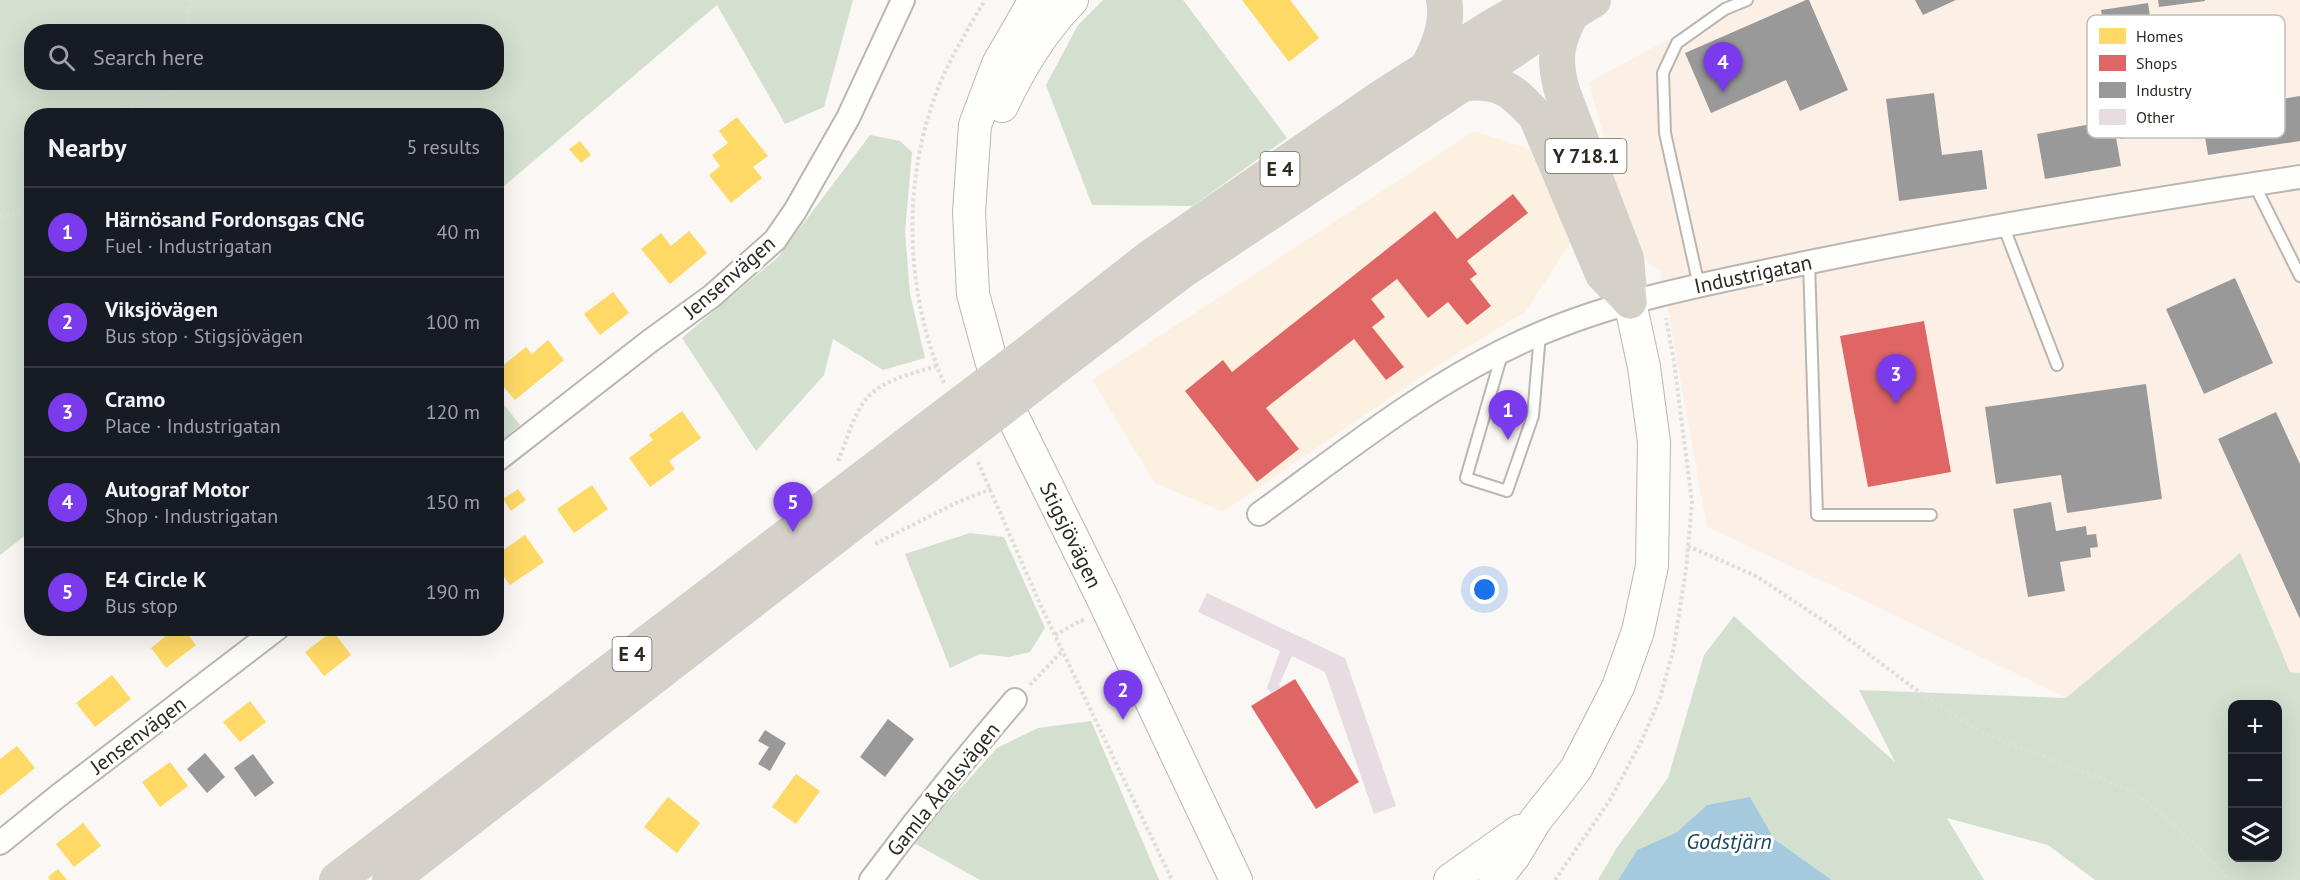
<!DOCTYPE html>
<meta charset="utf-8">
<style>
body{margin:0;font-family:"PT Sans",sans-serif;background:#242831;color:#f1f3f6}
.controls{position:absolute;right:18px;bottom:18px;display:grid;overflow:hidden;border-radius:12px;box-shadow:0 6px 24px #0002}
.controls button{width:54px;height:54px;display:grid;place-items:center;padding:0;border:0;border-bottom:2px solid #363941;background:#171b24;color:#f1f3f6;font:30px sans-serif}
.you{position:absolute;left:1485px;top:590px;width:21px;height:21px;margin:-15px;border:4px solid #fff;border-radius:50%;background:#1a73e8;box-shadow:0 0 0 9px #1a73e833}
.badge{display:grid;place-items:center;width:39px;height:39px;border-radius:50%;background:#7c3aed;color:#fff;font-size:20px;font-weight:700}
.pin{position:absolute;translate:-50% -50px;filter:drop-shadow(0 2px 3px #0008)}
.pin::after{content:'';position:absolute;top:32px;width:21px;height:18px;background:inherit;clip-path:polygon(0 0,100% 0,50% 100%)}
.list{margin:0;padding:0;list-style:none}
h2{display:flex;justify-content:space-between;align-items:center;height:78px;margin:0;padding:0 24px;font-size:26px}
h2 small{font-size:20px;font-weight:400;color:#9ea1a6}
.list li{display:grid;grid-template-columns:39px 1fr auto;gap:18px;align-items:center;box-sizing:border-box;height:90px;padding:0 24px;border-top:2px solid #363941}
.list b{display:block;font-size:22px;white-space:nowrap}
.list p{margin:0;font-size:20px;white-space:nowrap;color:#9ea1a6}
.list em{font-size:20px;font-style:normal;color:#9ea1a6}
.icon{flex:none;width:33px;height:33px;fill:none;stroke:currentColor;stroke-width:2;stroke-linecap:round;stroke-linejoin:round}
.map{position:relative;flex:none;width:2300px;height:880px;overflow:hidden}
.search{position:absolute;background:#171b24;box-shadow:0 6px 24px #0002;left:24px;top:24px;width:480px;height:66px;display:flex;align-items:center;gap:15px;box-sizing:border-box;padding:0 21px;border-radius:24px;color:#9ea1a6;font-size:22px}
.panel{position:absolute;background:#171b24;box-shadow:0 6px 24px #0002;left:24px;top:108px;width:480px;height:528px;border-radius:24px}
.map>svg:first-child{display:block}
.built{fill:#fcf1e0}
.industrial{fill:#fcf0e6}
.green{fill:#d3e0cf;fill-rule:evenodd}
.water{fill:#a5cade}
.homes{fill:#ffd966}
.shops{fill:#e06666}
.industry{fill:#999}
.building{fill:#e6dce1}
.lines{fill:none;stroke-linecap:round;stroke-linejoin:round}
.lane-casing{stroke:#bab6b1;stroke-width:14}
.street-casing{stroke:#bab6b1;stroke-width:26}
.secondary-casing{stroke:#bab6b1;stroke-width:34}
.highway-casing{stroke:#d3d1ce;stroke-width:36}
.path{stroke:#dedddb;stroke-width:4;stroke-dasharray:3 3;stroke-linecap:butt}
.lane{stroke:#fefefd;stroke-width:10}
.street{stroke:#fefefd;stroke-width:22}
.secondary{stroke:#fefefd;stroke-width:32}
.highway{stroke:#d5d1c9;stroke-width:33}
.highway-bridge-casing{stroke:#d3d1ce;stroke-width:36;stroke-linecap:butt}
.highway-bridge{stroke:#d5d1c9;stroke-width:33}
.labels{text-anchor:middle;dominant-baseline:central;stroke-width:6;stroke-linejoin:round;paint-order:stroke}
.shield{fill:#fff;stroke:#6c6863;stroke-width:1.5}
.shield-label{font-size:20px;font-weight:bold;fill:#2d2820}
.street-label{font-size:21px;fill:#2d2820;stroke:#fff}
.water-label{font-size:22px;font-style:italic;fill:#19465b;stroke:#fff}
.key{fill:#fff;stroke:#c0bebc;stroke-width:1.5}
.key-label{font-size:16px;fill:#2d2820}
</style>
<div class="map">
<svg width="2300" height="880" viewBox="0 0 2300 880">
<rect width="100%" height="100%" fill="#faf7f4"/>
<path class="built" d="M 1474,131 L 1538,152 L 1573,239 L 1526,311 L 1429,371 L 1223,512 L 1155,483 L 1092,380 Z"/>
<path class="industrial" d="M 1741,0 L 2300,0 L 2300,673 L 2290,672 L 2240,554 L 2066,698 L 1859,598 L 1707,527 L 1661,272 L 1635,252 L 1589,82 Z"/>
<g class="green">
<path d="M 0,0 L 853,0 L 824,107 L 785,124 L 717,5 L 497,192 L 496,116 L 32,116 L 31,531 L 0,555 ZM 32,32 L 496,32 L 496,82 L 32,82 Z"/>
<path d="M 1103,0 L 1183,0 L 1287,138 L 1193,206 L 1092,205 L 1046,85 L 1078,25 Z"/>
<path d="M 870,135 L 900,141 L 912,152 L 905,232 L 910,294 L 925,358 L 883,370 L 833,339 L 824,375 L 756,451 L 682,338 L 778,257 Z"/>
<path d="M 497,396 L 520,425 L 497,444 L 496,444 Z"/>
<path d="M 970,533 L 1004,537 L 1045,628 L 1030,652 L 1009,657 L 980,654 L 950,668 L 905,554 Z"/>
<path d="M 2240,553 L 2290,672 L 2300,673 L 2300,880 L 2095,880 L 2048,845 L 1947,818 L 1984,880 L 1832,880 L 1774,839 L 1707,805 L 1677,832 L 1637,850 L 1618,880 L 1598,880 L 1616,849 L 1668,778 L 1704,655 L 1734,616 L 1802,679 L 1895,762 L 1859,690 L 2066,698 ZM 2232,704 L 2278,704 L 2278,858 L 2232,858 Z"/>
<path d="M 1091,721 L 1159,880 L 980,880 L 912,842 L 997,748 L 1038,728 Z"/>
</g>
<path class="water" d="M 1750,797 L 1774,839 L 1832,880 L 1618,880 L 1637,850 L 1677,832 L 1707,805 Z"/>
<g class="homes">
<path d="M 1242,0 L 1290,0 L 1319,38 L 1289,62 Z"/>
<path d="M 737,117 L 768,156 L 753,167 L 762,178 L 731,203 L 709,175 L 720,166 L 712,155 L 728,143 L 719,131 Z"/>
<path d="M 580,141 L 591,155 L 581,163 L 569,149 Z"/>
<path d="M 689,231 L 707,253 L 670,284 L 641,249 L 661,233 L 671,246 Z"/>
<path d="M 613,292 L 629,313 L 600,335 L 584,314 Z"/>
<path d="M 548,340 L 564,360 L 515,400 L 496,378 L 496,371 L 526,347 L 532,354 Z"/>
<path d="M 682,411 L 701,438 L 669,461 L 675,469 L 650,487 L 629,458 L 653,440 L 649,435 Z"/>
<path d="M 592,485 L 608,509 L 574,533 L 557,509 Z"/>
<path d="M 518,489 L 526,500 L 511,511 L 503,499 Z"/>
<path d="M 525,535 L 544,562 L 510,585 L 496,566 L 496,555 Z"/>
<path d="M 176,628 L 183,628 L 196,645 L 166,668 L 151,648 Z"/>
<path d="M 333,631 L 351,655 L 324,676 L 305,652 Z"/>
<path d="M 112,675 L 131,699 L 95,727 L 76,703 Z"/>
<path d="M 250,701 L 266,722 L 240,742 L 223,722 Z"/>
<path d="M 17,746 L 35,768 L 0,796 L 0,759 Z"/>
<path d="M 170,762 L 188,786 L 160,807 L 142,782 Z"/>
<path d="M 796,774 L 820,791 L 796,824 L 772,807 Z"/>
<path d="M 668,797 L 700,823 L 677,853 L 644,827 Z"/>
<path d="M 83,823 L 101,846 L 74,867 L 56,844 Z"/>
<path d="M 58,869 L 67,880 L 50,880 L 48,877 Z"/>
</g>
<g class="shops">
<path d="M 1513,194 L 1528,213 L 1467,261 L 1477,274 L 1470,279 L 1491,306 L 1467,325 L 1448,302 L 1428,318 L 1397,279 L 1371,299 L 1385,317 L 1372,327 L 1404,367 L 1386,380 L 1354,339 L 1266,408 L 1299,449 L 1257,482 L 1185,391 L 1223,360 L 1232,372 L 1435,211 L 1457,239 Z"/>
<path d="M 1924,321 L 1951,472 L 1868,487 L 1840,336 Z"/>
<path d="M 1295,679 L 1359,782 L 1316,809 L 1251,706 Z"/>
</g>
<g class="industry">
<path d="M 1806,0 L 1809,0 L 1848,90 L 1800,111 L 1786,80 L 1711,113 L 1685,53 Z"/>
<path d="M 1915,0 L 1956,0 L 1923,15 Z"/>
<path d="M 2158,0 L 2205,0 L 2205,1 L 2159,7 Z"/>
<path d="M 2148,3 L 2168,131 L 2120,139 L 2101,10 Z"/>
<path d="M 1934,93 L 1942,155 L 1982,150 L 1987,189 L 1899,201 L 1886,99 Z"/>
<path d="M 2300,96 L 2300,141 L 2208,155 L 2201,112 Z"/>
<path d="M 2113,120 L 2121,166 L 2045,179 L 2037,134 Z"/>
<path d="M 2235,278 L 2273,363 L 2204,394 L 2166,309 Z"/>
<path d="M 2146,384 L 2162,499 L 2067,513 L 2061,475 L 1996,484 L 1985,407 Z"/>
<path d="M 2276,412 L 2300,464 L 2300,619 L 2218,439 Z"/>
<path d="M 2051,502 L 2056,531 L 2086,526 L 2087,535 L 2096,534 L 2098,547 L 2090,548 L 2091,557 L 2060,562 L 2065,591 L 2028,597 L 2013,509 Z"/>
<path d="M 888,719 L 914,739 L 885,777 L 860,757 Z"/>
<path d="M 765,730 L 786,743 L 770,771 L 758,764 L 769,747 L 758,741 Z"/>
<path d="M 205,753 L 225,777 L 207,793 L 187,769 Z"/>
<path d="M 253,754 L 274,783 L 255,797 L 234,768 Z"/>
</g>
<path class="building" d="M 1207,593 L 1345,658 L 1396,806 L 1374,814 L 1325,672 L 1292,656 L 1279,685 L 1282,687 L 1271,693 L 1267,688 L 1280,651 L 1198,612 Z"/>
<g class="lines">
<defs>
<g id="lane">
<path d="M 2254,184 L 2300,276"/>
<path d="M 2003,225 L 2057,365"/>
<path d="M 1809,262 L 1817,515 L 1931,515"/>
<path d="M 1699,286 L 1665,133 L 1663,73 L 1677,43 L 1725,9 L 1747,0"/>
<path d="M 1502,354 L 1466,478 L 1507,491 L 1533,416 L 1540,334"/>
</g>
<g id="street">
<path d="M 496,461 L 650,341 L 712,296 L 775,240 L 795,211 L 848,118 L 903,0"/>
<path d="M 1259,514 C 1342,454 1422,389 1515,345 C 1606,301 1707,284 1805,263 C 1969,229 2134,202 2300,177"/>
<path d="M 0,843 L 58,796 L 278,628"/>
<path d="M 871,880 C 917,818 965,758 1015,700"/>
</g>
<g id="secondary">
<path d="M 1035,0 L 998,64 L 975,125 L 969,212 L 973,294 L 991,360 L 1004,399 L 1101,595 L 1236,880"/>
<path d="M 1002,106 C 1020,67 1042,31 1072,0"/>
<path d="M 1450,880 L 1519,831"/>
<path d="M 1495,880 L 1514,856 L 1535,821 L 1576,769 L 1618,687 L 1638,631 L 1652,566 L 1654,442 L 1644,367 L 1630,302"/>
</g>
<g id="highway">
<path d="M 1572,12 C 1556,42 1553,58 1562,91 L 1626,259 L 1630,302"/>
<path d="M 1427,69 C 1438,48 1449,24 1444,0"/>
<path d="M 1464,83 C 1501,80 1512,90 1536,116 L 1603,274 L 1630,302"/>
<path d="M 1031,351 L 1151,257 L 1378,100 L 1492,27 L 1539,0"/>
<path d="M 1046,374 L 1183,270 L 1540,32 L 1593,0"/>
<path d="M 337,880 L 928,429"/>
<path d="M 390,880 L 943,453"/>
</g>
</defs>
<use href="#lane" class="lane-casing"/>
<use href="#street" class="street-casing"/>
<use href="#secondary" class="secondary-casing"/>
<use href="#highway" class="highway-casing"/>
<g class="path">
<path d="M 187,32 L 190,0"/>
<path d="M 111,116 L 118,107 L 143,107 L 179,88 L 180,82"/>
<path d="M 0,216 L 32,212"/>
<path d="M 944,383 C 902,288 901,163 947,68 C 958,45 972,22 985,0"/>
<path d="M 838,461 C 847,441 853,413 868,397 C 884,379 915,373 936,366"/>
<path d="M 978,462 L 1040,604 L 1172,880"/>
<path d="M 875,544 L 958,502 L 991,489"/>
<path d="M 1688,546 L 1756,576 L 1827,623 L 1930,700 L 1983,733 L 2130,790 L 2172,822 L 2230,880"/>
<path d="M 1055,635 L 1082,620 L 1083,622"/>
<path d="M 1030,685 L 1063,650"/>
<path d="M 1555,880 L 1610,800 L 1641,742 L 1660,698 L 1674,647 L 1686,569 L 1692,502 L 1674,362 L 1666,318"/>
</g>
<use href="#lane" class="lane"/>
<use href="#street" class="street"/>
<use href="#secondary" class="secondary"/>
<use href="#highway" class="highway"/>
<defs>
<g id="highway-bridge">
<path d="M 928,429 L 1031,351"/>
<path d="M 943,453 L 1046,374"/>
</g>
</defs>
<use href="#highway-bridge" class="highway-bridge-casing"/>
<use href="#highway-bridge" class="highway-bridge"/>
</g>
<g class="labels">
<g class="shield">
<rect x="1545.5" y="139" width="81" height="34" rx="4.5"/>
<rect x="1260.5" y="152" width="39" height="34" rx="4.5"/>
<rect x="612.5" y="637" width="39" height="34" rx="4.5"/>
</g>
<g class="shield-label">
<text x="1586" y="156">Y 718.1</text>
<text x="1280" y="169">E 4</text>
<text x="632" y="654">E 4</text>
</g>
<g class="street-label">
<text transform="translate(1753 274) rotate(-12)">Industrigatan</text>
<text transform="translate(729 277) rotate(-41)">Jensenvägen</text>
<text transform="translate(1071 535) rotate(64)">Stigsjövägen</text>
<text transform="translate(138 735) rotate(-37)">Jensenvägen</text>
<text transform="translate(943 789) rotate(-51)">Gamla Ådalsvägen</text>
</g>
<g class="water-label">
<text x="1729" y="841">Godstjärn</text>
</g>
</g>
<rect x="2087" y="15" width="198" height="123" rx="9" class="key"/>
<rect x="2099" y="28" width="27" height="16" fill="#ffd966"/>
<rect x="2099" y="55" width="27" height="16" fill="#e06666"/>
<rect x="2099" y="82" width="27" height="16" fill="#999"/>
<rect x="2099" y="109" width="27" height="16" fill="#e6dce1"/>
<g class="key-label">
<text x="2136" y="42">Homes</text>
<text x="2136" y="69">Shops</text>
<text x="2136" y="96">Industry</text>
<text x="2136" y="123">Other</text>
</g>
</svg>
<div class="controls">
<button>+</button>
<button>−</button>
<button><svg class="icon" aria-label="layers" viewBox="0 0 24 24"><path d="M12 4l9 5-9 5-9-5zM3 14l9 5 9-5"/></svg></button>
</div>
<div class="you"></div>
<div class="pin badge" style="left:1508px;top:440px">1</div>
<div class="pin badge" style="left:1123px;top:720px">2</div>
<div class="pin badge" style="left:1896px;top:404px">3</div>
<div class="pin badge" style="left:1723px;top:92px">4</div>
<div class="pin badge" style="left:793px;top:532px">5</div>
<div class="search"><svg class="icon" aria-label="search" viewBox="0 0 24 24"><circle cx="10" cy="10" r="6"/><path d="M15 15l6 6"/></svg>Search here</div>
<section class="panel">
<h2>Nearby<small>5 results</small></h2>
<ul class="list">
<li><span class="badge">1</span><div><b>Härnösand Fordonsgas CNG</b><p>Fuel · Industrigatan</p></div><em>40 m</em></li>
<li><span class="badge">2</span><div><b>Viksjövägen</b><p>Bus stop · Stigsjövägen</p></div><em>100 m</em></li>
<li><span class="badge">3</span><div><b>Cramo</b><p>Place · Industrigatan</p></div><em>120 m</em></li>
<li><span class="badge">4</span><div><b>Autograf Motor</b><p>Shop · Industrigatan</p></div><em>150 m</em></li>
<li><span class="badge">5</span><div><b>E4 Circle K</b><p>Bus stop</p></div><em>190 m</em></li>
</ul>
</section>
</div>
